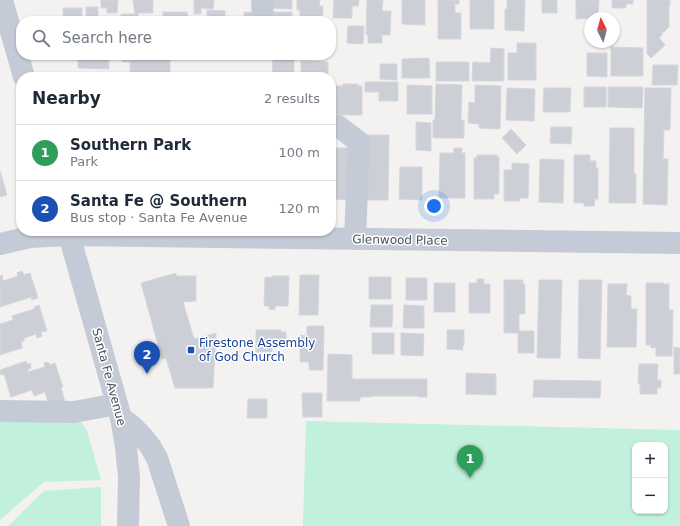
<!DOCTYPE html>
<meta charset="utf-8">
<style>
body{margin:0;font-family:"DejaVu Sans",sans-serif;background:#f6f6f7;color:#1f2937}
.controls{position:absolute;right:12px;bottom:12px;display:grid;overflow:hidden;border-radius:8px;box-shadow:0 1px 3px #0004}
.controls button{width:36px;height:36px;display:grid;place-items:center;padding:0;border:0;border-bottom:1px solid #e0e1e3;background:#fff;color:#1f2937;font:20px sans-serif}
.compass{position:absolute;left:584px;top:12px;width:36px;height:36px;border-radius:50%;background:#fff;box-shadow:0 1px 3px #0004;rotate:354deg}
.you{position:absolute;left:434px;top:206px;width:14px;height:14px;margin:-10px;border:3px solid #fff;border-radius:50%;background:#1a73e8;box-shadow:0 0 0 6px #1a73e833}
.badge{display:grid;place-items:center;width:26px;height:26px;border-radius:50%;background:#0f766e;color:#fff;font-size:13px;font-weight:700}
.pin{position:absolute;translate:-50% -33px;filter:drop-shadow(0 1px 2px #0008)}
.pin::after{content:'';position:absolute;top:21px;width:14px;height:12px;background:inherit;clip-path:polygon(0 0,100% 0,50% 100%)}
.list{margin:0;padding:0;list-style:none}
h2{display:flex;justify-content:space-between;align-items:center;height:52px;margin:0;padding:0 16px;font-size:17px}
h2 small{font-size:13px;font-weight:400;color:#747a83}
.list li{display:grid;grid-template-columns:26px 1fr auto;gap:12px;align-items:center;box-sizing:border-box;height:56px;padding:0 16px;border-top:1px solid #e0e1e3}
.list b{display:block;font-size:15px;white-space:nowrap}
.list p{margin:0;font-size:13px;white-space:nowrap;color:#747a83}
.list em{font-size:13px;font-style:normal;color:#747a83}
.icon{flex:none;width:22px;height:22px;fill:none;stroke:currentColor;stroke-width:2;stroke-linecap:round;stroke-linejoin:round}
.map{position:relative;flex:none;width:680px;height:526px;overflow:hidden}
.search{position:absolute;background:#fff;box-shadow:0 1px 3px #0004;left:16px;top:16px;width:320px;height:44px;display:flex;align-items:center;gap:10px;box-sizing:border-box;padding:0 14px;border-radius:16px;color:#747a83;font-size:15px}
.panel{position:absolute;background:#fff;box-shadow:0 1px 3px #0004;left:16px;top:72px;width:320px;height:164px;border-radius:16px}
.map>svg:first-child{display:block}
.green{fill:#c1f0dc;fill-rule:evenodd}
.building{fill:#cdcfd7;stroke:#d5d6dd}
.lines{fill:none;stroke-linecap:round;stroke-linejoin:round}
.minor{stroke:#c5cbd6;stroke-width:22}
.transit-dot{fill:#1a4fb4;stroke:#fff;stroke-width:1.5}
.labels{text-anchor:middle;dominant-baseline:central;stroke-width:3;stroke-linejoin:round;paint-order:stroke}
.street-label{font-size:12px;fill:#49505f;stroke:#fff}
.transit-label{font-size:12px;fill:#164399;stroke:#fff;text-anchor:start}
</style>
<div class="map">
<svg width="680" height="526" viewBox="0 0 680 526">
<rect width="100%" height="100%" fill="#f4f2f1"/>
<g class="green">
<path d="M 0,420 L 80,421 L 87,431 L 101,480 L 44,482 L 37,488 L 0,520 Z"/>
<path d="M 306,421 L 680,430 L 680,526 L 303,526 ZM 635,445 L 665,445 L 665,511 L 635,511 Z"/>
<path d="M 101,487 L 101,526 L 8,526 L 44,491 Z"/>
</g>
<g class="building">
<path d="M 101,0 L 118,0 L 117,13 L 107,13 L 107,8 L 101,8 Z"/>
<path d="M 133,0 L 153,0 L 153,13 L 138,13 L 138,21 L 121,21 L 121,14 L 135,14 Z"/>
<path d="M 194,0 L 214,0 L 213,9 L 201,8 L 201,14 L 194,14 Z"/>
<path d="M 271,0 L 292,0 L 292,9 L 271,8 Z"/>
<path d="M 297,0 L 320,0 L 319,6 L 323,6 L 322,21 L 300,21 L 300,10 L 297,10 Z"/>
<path d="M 334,0 L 359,0 L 358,6 L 352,6 L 352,18 L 333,18 Z"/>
<path d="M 367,0 L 383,0 L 382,11 L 391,11 L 390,35 L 382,35 L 382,43 L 368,43 L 368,35 L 366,35 Z"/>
<path d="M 402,0 L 425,0 L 425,25 L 402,24 Z"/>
<path d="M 438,0 L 459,0 L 459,4 L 455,4 L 455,13 L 461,13 L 461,39 L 438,39 Z"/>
<rect x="470" y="0" width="24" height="29"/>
<path d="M 507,0 L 525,0 L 524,31 L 505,30 L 505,9 L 507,9 Z"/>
<rect x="542" y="0" width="15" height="13"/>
<path d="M 576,0 L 599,0 L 598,18 L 576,19 Z"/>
<path d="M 612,0 L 633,0 L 633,4 L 626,4 L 626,8 L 612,8 Z"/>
<path d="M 647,0 L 670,0 L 670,6 L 669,6 L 669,27 L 664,32 L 662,32 L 662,35 L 659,38 L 665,45 L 651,58 L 647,54 Z"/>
<rect x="86" y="7" width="12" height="14"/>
<rect x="63" y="8" width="19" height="13"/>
<path d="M 207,10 L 225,11 L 225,21 L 207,21 Z"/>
<path d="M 163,12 L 187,12 L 188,21 L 163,21 Z"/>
<path d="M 244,12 L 259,13 L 259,21 L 244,21 Z"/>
<path d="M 271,12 L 292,12 L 292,21 L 270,21 Z"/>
<path d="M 348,26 L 364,26 L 363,44 L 347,43 Z"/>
<path d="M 517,43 L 536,43 L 536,80 L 508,80 L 508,53 L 517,53 Z"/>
<path d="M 611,47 L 643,48 L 643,76 L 611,76 Z"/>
<path d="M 491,48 L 504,49 L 504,81 L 472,81 L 473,62 L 490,63 Z"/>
<path d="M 587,53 L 607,53 L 607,77 L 587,76 Z"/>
<path d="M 78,55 L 109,55 L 109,69 L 78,68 Z"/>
<path d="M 123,55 L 149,55 L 149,59 L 170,60 L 170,76 L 130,77 L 130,62 L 123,62 Z"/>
<path d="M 273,55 L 294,55 L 294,77 L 272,77 Z"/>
<path d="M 429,58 L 430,78 L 402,78 L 402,59 Z"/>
<path d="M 301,61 L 328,62 L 328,77 L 301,77 Z"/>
<rect x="436" y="62" width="33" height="19"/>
<path d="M 380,64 L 397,64 L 397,80 L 380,79 Z"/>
<path d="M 653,65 L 678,65 L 677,85 L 652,85 Z"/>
<path d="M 365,82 L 398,82 L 398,101 L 379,101 L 379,92 L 365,92 Z"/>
<path d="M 343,84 L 358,84 L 358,86 L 362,86 L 362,115 L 331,115 L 331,101 L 333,101 L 333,86 L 343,86 Z"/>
<path d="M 436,84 L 462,85 L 461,120 L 464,120 L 464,138 L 433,138 L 433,120 L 435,120 Z"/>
<path d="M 407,85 L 432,86 L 432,114 L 407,114 Z"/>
<path d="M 475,85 L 501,86 L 500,129 L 479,128 L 479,124 L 468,123 L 469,102 L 475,103 Z"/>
<rect x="584" y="87" width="22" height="20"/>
<path d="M 608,87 L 643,87 L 642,108 L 608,107 Z"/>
<path d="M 507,88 L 535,89 L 534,121 L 506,120 Z"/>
<path d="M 544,88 L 571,88 L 570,112 L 543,112 Z"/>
<path d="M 645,88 L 671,88 L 670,130 L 664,130 L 663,159 L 668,159 L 667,205 L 643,204 Z"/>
<path d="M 416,122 L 431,123 L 431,151 L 416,150 Z"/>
<path d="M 551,127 L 572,127 L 571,144 L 550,143 Z"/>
<path d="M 610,128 L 634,128 L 634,174 L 636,174 L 636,203 L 609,203 Z"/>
<path d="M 511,129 L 526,145 L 517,154 L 502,138 Z"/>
<path d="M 366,135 L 389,135 L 388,200 L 366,200 Z"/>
<path d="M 331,148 L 355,148 L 350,200 L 331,199 Z"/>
<path d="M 454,148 L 462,148 L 462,153 L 465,153 L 465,198 L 439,198 L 440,153 L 454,153 Z"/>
<path d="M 477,155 L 497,155 L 497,157 L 499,157 L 499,194 L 494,194 L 494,199 L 474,199 L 474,158 L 477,158 Z"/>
<path d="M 574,155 L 590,155 L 590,161 L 596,161 L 596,168 L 598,168 L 598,199 L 595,199 L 594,206 L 584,206 L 584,203 L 574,203 Z"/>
<path d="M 540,159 L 564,160 L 563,203 L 539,202 Z"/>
<path d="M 512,163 L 529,164 L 528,198 L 519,198 L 520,201 L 504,201 L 504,170 L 512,170 Z"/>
<path d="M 400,167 L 422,167 L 422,200 L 399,199 Z"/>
<path d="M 0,171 L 7,195 L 0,197 Z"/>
<path d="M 22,271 L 24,275 L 30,273 L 38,298 L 32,300 L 31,297 L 0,307 L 0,276 L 2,275 L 3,281 L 18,276 L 17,273 Z"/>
<path d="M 176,273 L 176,276 L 196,276 L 196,301 L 183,302 L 194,339 L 216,333 L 213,388 L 175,388 L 166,358 L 162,359 L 141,283 Z"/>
<path d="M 300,275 L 319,275 L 318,315 L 299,315 Z"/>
<path d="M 272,276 L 289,276 L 288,306 L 275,306 L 275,310 L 269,309 L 269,306 L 264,306 L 265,277 L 272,278 Z"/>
<rect x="369" y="277" width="22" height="22"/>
<rect x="406" y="278" width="21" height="22"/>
<path d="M 477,279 L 484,279 L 484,284 L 490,284 L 490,313 L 469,313 L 469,283 L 477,283 Z"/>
<path d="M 504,280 L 523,280 L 523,284 L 525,284 L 525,314 L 519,314 L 519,331 L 534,331 L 534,353 L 518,353 L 518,333 L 504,333 Z"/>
<path d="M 539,280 L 562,280 L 560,358 L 537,358 Z"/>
<path d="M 579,280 L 602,280 L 600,359 L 578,358 Z"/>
<rect x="434" y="283" width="21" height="29"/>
<path d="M 646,283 L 664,283 L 663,284 L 669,284 L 669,310 L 673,310 L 672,356 L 656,356 L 656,347 L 651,348 L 651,345 L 646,345 Z"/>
<path d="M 608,284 L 627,284 L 626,295 L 631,296 L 631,309 L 637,309 L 636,347 L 607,347 Z"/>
<path d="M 39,305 L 47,331 L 41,332 L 42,336 L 37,338 L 36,334 L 24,338 L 24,341 L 21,342 L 22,348 L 0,355 L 0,324 L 13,320 L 12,316 L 34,309 L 34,307 Z"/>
<path d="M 371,305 L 393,305 L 392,327 L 370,327 Z"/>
<path d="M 404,305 L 424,306 L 424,328 L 403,328 Z"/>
<path d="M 307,326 L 324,326 L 323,370 L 309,370 L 309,362 L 300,362 L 300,335 L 307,336 Z"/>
<path d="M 256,330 L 281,330 L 281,332 L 286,332 L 286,344 L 272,344 L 272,352 L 256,352 Z"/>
<path d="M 447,330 L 464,330 L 464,346 L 462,346 L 463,350 L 447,349 Z"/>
<rect x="372" y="333" width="22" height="21"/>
<path d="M 401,333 L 424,334 L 423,356 L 401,355 Z"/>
<path d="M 674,347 L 680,348 L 680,374 L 674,374 Z"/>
<path d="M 328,354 L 352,355 L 352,379 L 427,379 L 427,397 L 418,397 L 418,396 L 371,396 L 371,397 L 360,397 L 360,401 L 327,401 Z"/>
<path d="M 26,361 L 27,364 L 30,363 L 31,368 L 28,369 L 28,372 L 45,367 L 44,363 L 48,362 L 50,365 L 55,363 L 63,387 L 61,387 L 65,402 L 55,405 L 53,401 L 48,402 L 45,392 L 34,396 L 32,390 L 11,397 L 4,374 L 1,375 L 0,370 Z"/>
<path d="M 639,364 L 658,364 L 657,380 L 661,380 L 661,388 L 657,388 L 657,394 L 640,394 L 640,384 L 638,384 Z"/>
<path d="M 466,373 L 496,374 L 496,395 L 466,394 Z"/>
<path d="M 534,380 L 601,381 L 600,398 L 533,397 Z"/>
<path d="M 302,393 L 322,393 L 322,417 L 303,417 Z"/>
<path d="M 248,399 L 267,399 L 267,418 L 247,418 Z"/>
</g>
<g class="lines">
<g class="minor">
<path d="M 2,0 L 24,77"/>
<path d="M 262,0 L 263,21"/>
<path d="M 338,126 L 359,142 L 355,239"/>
<path d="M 68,231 L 121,418 L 126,447 L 129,477 L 128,526"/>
<path d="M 0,244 L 30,237 L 69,235 L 680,243"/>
<path d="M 0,411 L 74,412 L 117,404"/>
<path d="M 121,418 L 132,426 L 142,436 L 150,446 L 157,458 L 179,526"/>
</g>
</g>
<rect class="transit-dot" x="187" y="346" width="8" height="8" rx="2"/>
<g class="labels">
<g class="street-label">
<text transform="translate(400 240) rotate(1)">Glenwood Place</text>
<text transform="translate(109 377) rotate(75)">Santa Fe Avenue</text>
</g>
<g class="transit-label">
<text x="199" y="343">Firestone Assembly<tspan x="199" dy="14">of God Church</tspan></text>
</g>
</g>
</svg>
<div class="controls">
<button>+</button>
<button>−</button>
</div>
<svg class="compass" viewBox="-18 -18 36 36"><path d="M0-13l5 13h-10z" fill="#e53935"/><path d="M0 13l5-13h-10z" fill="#747a83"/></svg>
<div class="you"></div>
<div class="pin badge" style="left:470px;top:478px;background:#2e9e5b">1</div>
<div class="pin badge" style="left:147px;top:374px;background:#1a4fb4">2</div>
<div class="search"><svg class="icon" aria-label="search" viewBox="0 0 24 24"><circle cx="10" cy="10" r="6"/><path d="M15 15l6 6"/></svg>Search here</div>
<section class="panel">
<h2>Nearby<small>2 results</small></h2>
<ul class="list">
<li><span class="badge" style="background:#2e9e5b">1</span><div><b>Southern Park</b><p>Park</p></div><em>100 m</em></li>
<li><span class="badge" style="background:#1a4fb4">2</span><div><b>Santa Fe @ Southern</b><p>Bus stop · Santa Fe Avenue</p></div><em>120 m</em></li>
</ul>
</section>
</div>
